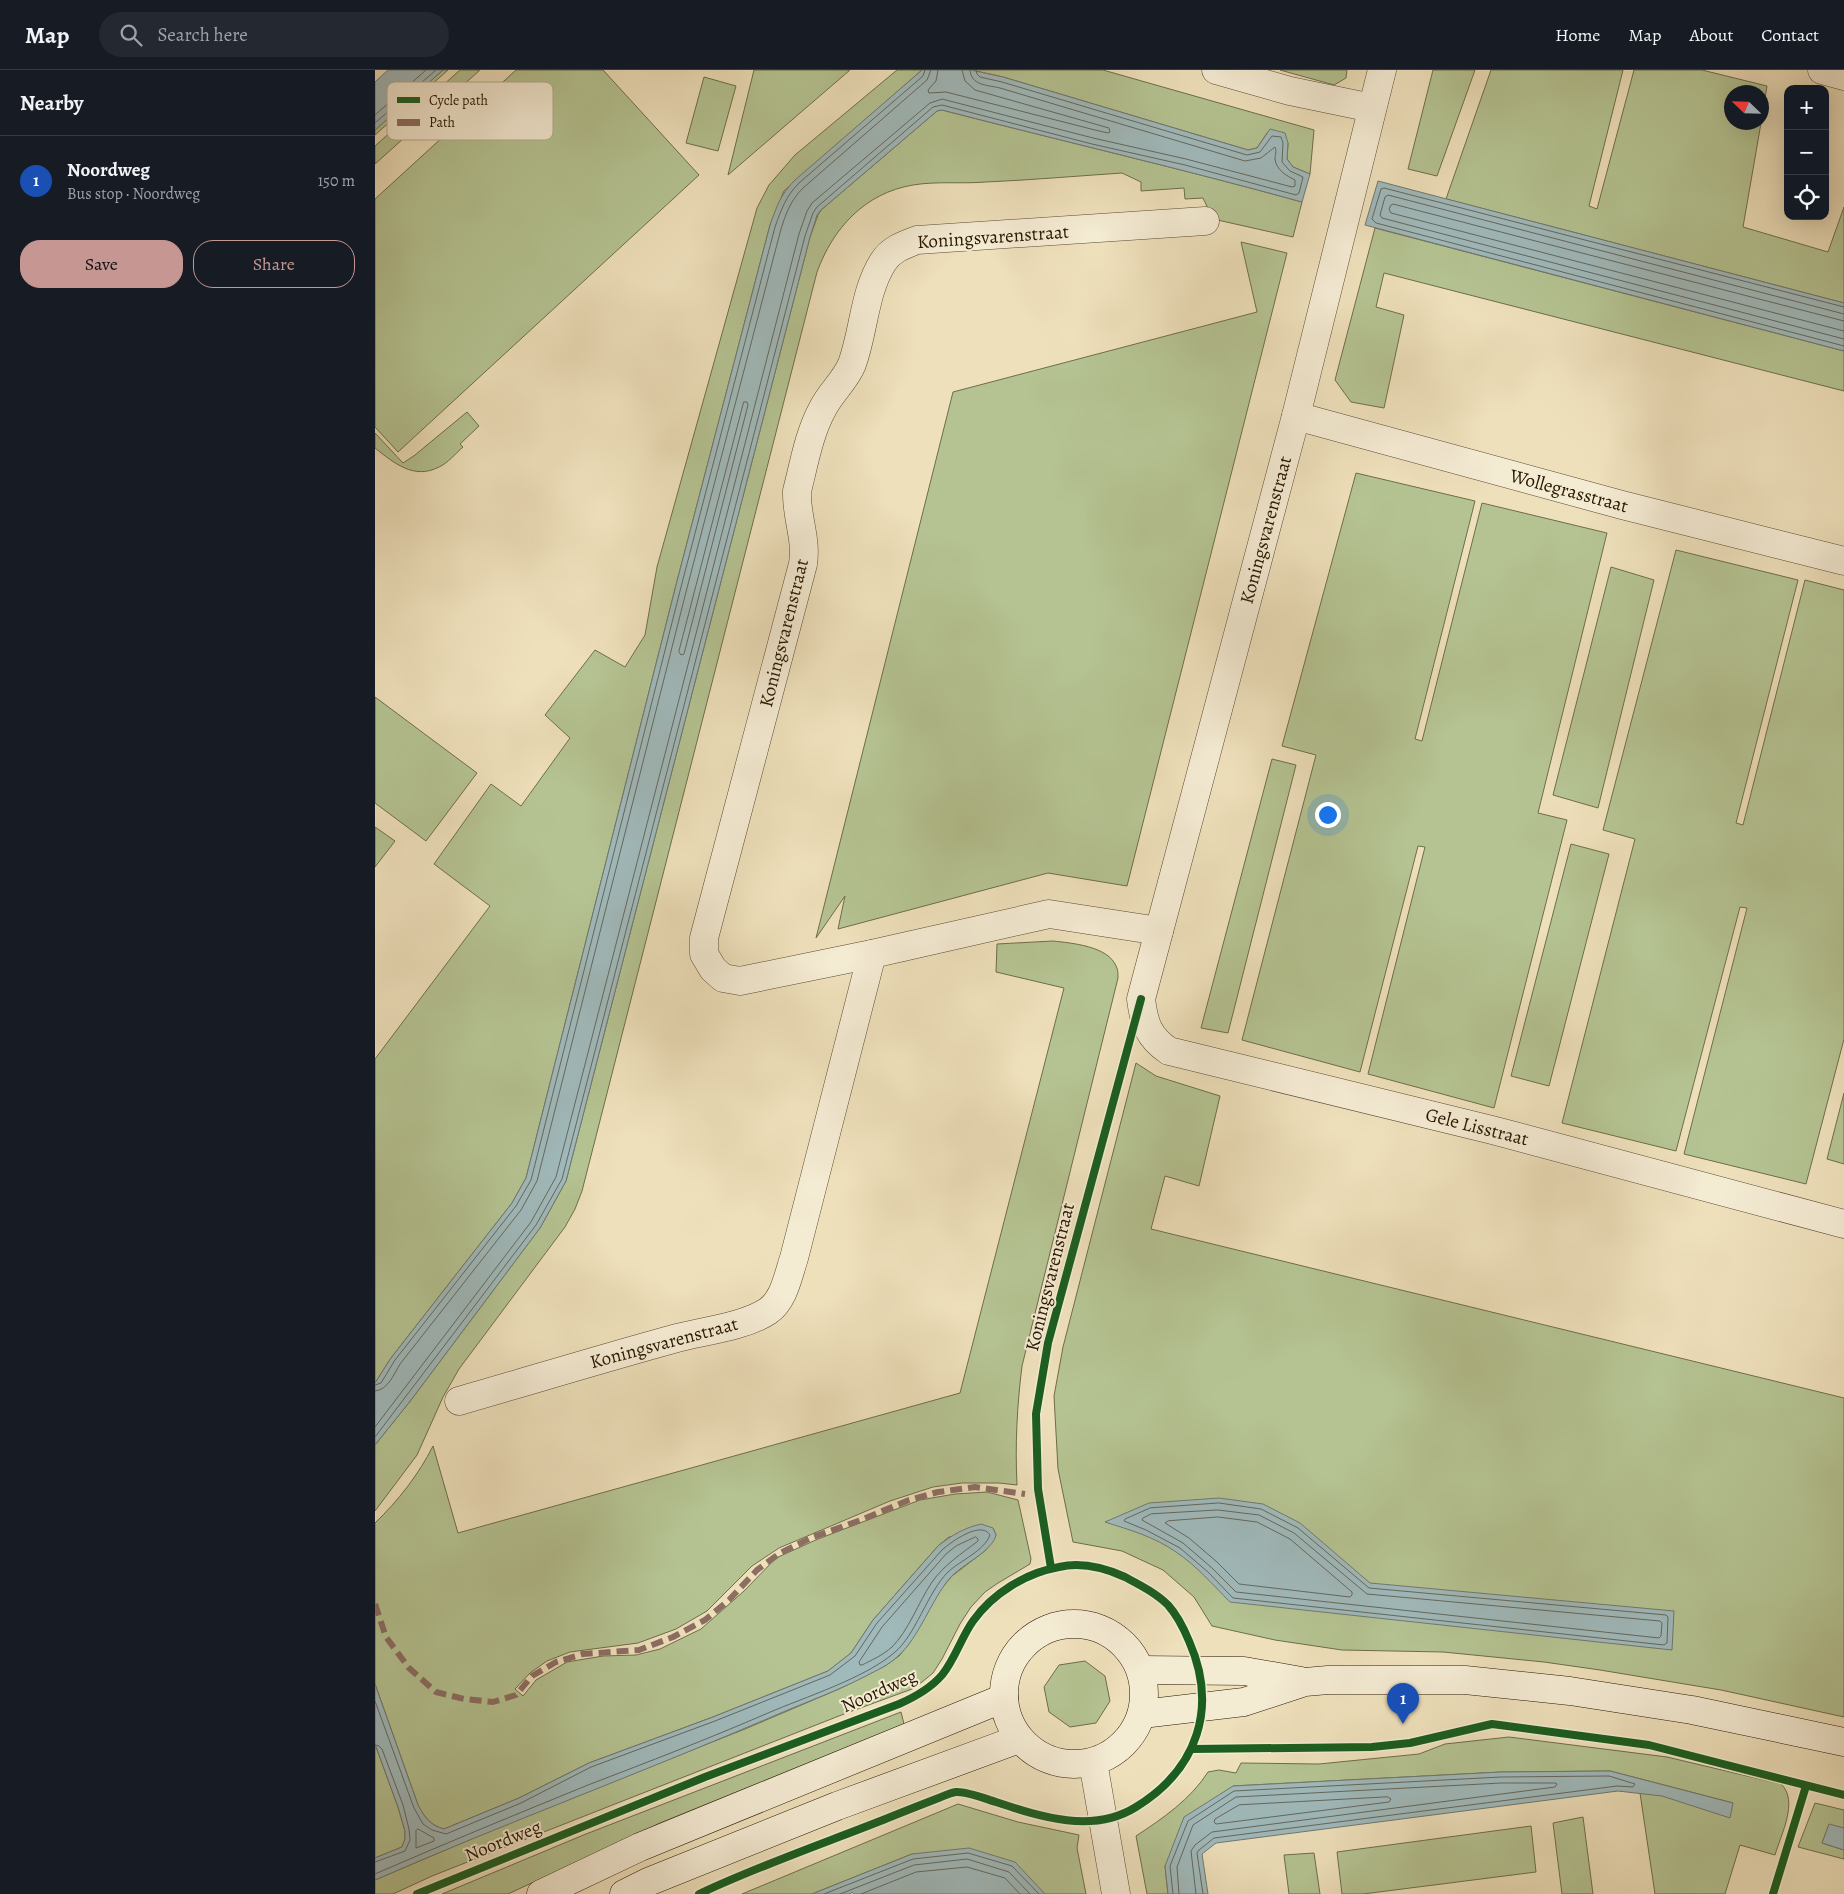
<!DOCTYPE html>
<meta charset="utf-8">
<style>
body{margin:0;font-family:Alegreya,serif;background:#242831;color:#f1f3f6}
.controls{position:absolute;right:15px;top:15px;display:grid;overflow:hidden;border-radius:10px;box-shadow:0 5px 20px #0002}
.controls button{width:45px;height:45px;display:grid;place-items:center;padding:0;border:0;border-bottom:1px solid #363941;background:#171b24;color:#f1f3f6;font:25px sans-serif}
.compass{position:absolute;left:1349px;top:15px;width:45px;height:45px;border-radius:50%;background:#171b24;box-shadow:0 5px 20px #0002;rotate:293deg}
.you{position:absolute;left:952px;top:744px;width:18px;height:18px;margin:-12px;border:4px solid #fff;border-radius:50%;background:#1a73e8;box-shadow:0 0 0 8px #1a73e833}
.badge{display:grid;place-items:center;width:32px;height:32px;border-radius:50%;background:#c59692;color:#fff;font-size:16px;font-weight:700}
.pin{position:absolute;translate:-50% -41px;filter:drop-shadow(0 1px 2px #0008)}
.pin::after{content:'';position:absolute;top:26px;width:18px;height:15px;background:inherit;clip-path:polygon(0 0,100% 0,50% 100%)}
.list{margin:0;padding:0;list-style:none}
h2{display:flex;justify-content:space-between;align-items:center;height:65px;margin:0;padding:0 20px;font-size:21px}
h2 small{font-size:16px;font-weight:400;color:#9ea1a6}
.list li{display:grid;grid-template-columns:32px 1fr auto;gap:15px;align-items:center;box-sizing:border-box;height:90px;padding:0 20px;border-top:1px solid #363941}
.list b{display:block;font-size:19px;white-space:nowrap}
.list p{margin:0;font-size:16px;white-space:nowrap;color:#9ea1a6}
.list em{font-size:16px;font-style:normal;color:#9ea1a6}
.actions{display:flex;gap:10px;padding:15px 20px}
.actions a{flex:1;padding:11px 0;border:1px solid #c59692;border-radius:20px;text-align:center;font-size:18px;color:#c59692}
.actions .main{background:#c59692;color:#111}
.icon{flex:none;width:28px;height:28px;fill:none;stroke:currentColor;stroke-width:2;stroke-linecap:round;stroke-linejoin:round}
.map{position:relative;flex:none;width:1469px;height:1824px;overflow:hidden}
header{display:flex;align-items:center;gap:30px;box-sizing:border-box;height:70px;padding:0 25px;background:#171b24;border-bottom:1px solid #363941}
header strong{font-size:24px}
nav{display:flex;gap:28px;margin-inline-start:auto;font-size:18px}
.search{width:350px;height:45px;background:#242831;display:flex;align-items:center;gap:12px;box-sizing:border-box;padding:0 18px;border-radius:28px;color:#9ea1a6;font-size:19px}
main{display:flex}
aside{flex:1;background:#171b24}
.map>svg:first-child{display:block}
.green{fill:#b5c392;stroke:#6e6d4a}
.water{fill:#a0babc;stroke:#707971}
.lines{fill:none;stroke-linecap:round;stroke-linejoin:round}
.shore{stroke:#64685e;stroke-width:1}
.street-casing{stroke:#5a4930;stroke-width:29}
.secondary-casing{stroke:#281701;stroke-width:29}
.street{stroke:#f4ebd3;stroke-width:28}
.secondary{stroke:#f4ebd3;stroke-width:28}
.quiet{stroke:#8d6e63;stroke-width:6;stroke-dasharray:12 6;stroke-linecap:butt}
.cycleway-casing{stroke:#f4ebd3;stroke-width:11}
.cycleway{stroke:#1b5e20;stroke-width:8}
.labels{text-anchor:middle;dominant-baseline:central;stroke-width:4;stroke-linejoin:round;paint-order:stroke}
.street-label{font-size:19px;fill:#281701;stroke:#f4ebd3}
.key{fill:#f4ebd3;stroke:#b7ab94;stroke-width:1}
.key-label{font-size:14px;fill:#281701}
</style>
<header>
<strong>Map</strong>
<div class="search"><svg class="icon" aria-label="search" viewBox="0 0 24 24"><circle cx="10" cy="10" r="6"/><path d="M15 15l6 6"/></svg>Search here</div>
<nav><a>Home</a><a>Map</a><a>About</a><a>Contact</a></nav>
</header>
<main>
<aside>
<h2>Nearby<small></small></h2>
<ul class="list">
<li><span class="badge" style="background:#1a4fb4">1</span><div><b>Noordweg</b><p>Bus stop · Noordweg</p></div><em>150 m</em></li>
</ul>
<div class="actions"><a class="main">Save</a><a>Share</a></div>
</aside>
<div class="map">
<svg width="1469" height="1824" viewBox="0 0 1469 1824">
<rect width="100%" height="100%" fill="#eee0bb"/>
<filter id="stains"><feTurbulence type="fractalNoise" baseFrequency=".004" numOctaves="4"/><feColorMatrix values="0 0 0 0 .2 0 0 0 0 .09 0 0 0 0 .02 0 0 0 .5 -.17"/></filter>
<radialGradient id="worn" r=".72"><stop offset=".6" stop-color="#630" stop-opacity="0"/><stop offset="1" stop-color="#630" stop-opacity=".3"/></radialGradient>
<g class="green">
<path d="M 68,0 L 73,0 L 0,65 L 0,60 Z"/>
<path d="M 85,0 L 105,0 L 0,94 L 0,76 Z"/>
<path d="M 141,0 L 228,0 L 324,105 L 23,382 L 0,357 L 0,129 Z"/>
<path d="M 379,0 L 475,0 L 353,105 Z"/>
<path d="M 522,0 L 547,0 L 409,121 L 395,155 L 301,515 L 151,1108 L 137,1133 L 16,1288 L 0,1313 L 0,989 L 115,836 L 59,794 L 116,714 L 146,736 L 195,668 L 170,645 L 220,580 L 250,597 L 270,565 L 282,497 L 382,138 L 394,115 L 420,85 Z"/>
<path d="M 596,0 L 728,0 L 939,60 L 935,104 L 918,97 L 912,89 L 913,73 L 892,63 L 882,78 L 873,80 L 628,7 Z"/>
<path d="M 905,0 L 972,0 L 971,8 L 959,15 Z"/>
<path d="M 1058,0 L 1100,0 L 1062,106 L 1033,99 Z"/>
<path d="M 1116,0 L 1248,0 L 1214,136 L 1222,139 L 1259,0 L 1327,0 L 1392,16 L 1387,47 L 1386,22 L 1356,22 L 1356,52 L 1386,53 L 1368,157 L 1453,182 L 1469,137 L 1469,233 L 1071,129 Z"/>
<path d="M 329,7 L 361,16 L 343,81 L 311,73 Z"/>
<path d="M 567,40 C 687,71 808,99 927,132 L 918,167 L 838,149 L 828,128 L 810,129 L 809,118 L 766,121 L 766,112 L 747,103 C 702,106 656,110 611,112 C 587,114 562,111 538,115 C 490,123 458,158 442,202 L 207,1121 L 200,1139 L 190,1157 L 84,1299 L 68,1327 L 42,1385 L 0,1441 L 0,1375 L 36,1330 L 165,1158 L 191,1111 L 435,167 L 443,145 L 446,140 L 562,41 Z"/>
<path d="M 1000,158 L 1469,281 L 1469,321 L 1009,203 L 1001,237 L 1029,245 L 1009,338 L 976,332 L 960,310 Z"/>
<path d="M 866,172 L 912,183 L 752,816 L 673,803 L 463,859 L 470,826 L 441,868 L 578,322 L 882,242 Z"/>
<path d="M 92,342 L 104,356 L 85,374 L 88,377 C 81,383 73,393 64,397 C 39,410 19,393 0,378 L 0,363 L 28,393 L 40,385 Z"/>
<path d="M 981,403 L 1100,431 L 1040,669 L 1047,671 L 1107,433 L 1232,463 L 1163,743 L 1192,750 L 1119,1038 L 993,1004 L 1050,777 L 1043,776 L 985,1002 L 867,970 L 941,685 L 907,676 Z"/>
<path d="M 1301,480 L 1423,510 L 1361,753 L 1368,755 L 1430,510 L 1469,520 L 1469,969 L 1431,1114 L 1309,1084 L 1372,838 L 1365,837 L 1301,1081 L 1187,1053 L 1260,769 L 1228,760 Z"/>
<path d="M 1236,497 L 1279,510 L 1223,738 L 1178,725 Z"/>
<path d="M 0,627 L 102,703 L 51,771 L 0,733 Z"/>
<path d="M 897,689 L 921,695 L 853,963 L 826,958 Z"/>
<path d="M 0,757 L 20,771 L 0,797 Z"/>
<path d="M 1196,774 L 1234,784 L 1174,1016 L 1136,1006 Z"/>
<path d="M 678,871 C 696,873 733,876 741,896 C 743,899 743,904 743,908 L 647,1296 C 642,1336 640,1375 642,1415 L 624,1413 L 587,1413 L 558,1417 L 515,1431 L 404,1478 L 377,1496 L 332,1541 L 301,1559 L 263,1573 L 195,1582 L 172,1591 L 155,1603 L 140,1619 L 148,1626 L 161,1610 L 192,1592 L 228,1586 L 261,1585 L 285,1579 L 326,1559 L 369,1521 L 401,1488 L 443,1469 L 545,1430 L 580,1424 L 612,1422 L 643,1430 L 656,1489 L 655,1494 L 623,1513 L 610,1522 L 596,1537 L 585,1554 L 567,1589 L 558,1603 L 547,1612 L 537,1619 L 469,1644 L 57,1806 L 18,1824 L 0,1824 L 0,1810 L 150,1746 L 370,1659 L 464,1619 L 510,1596 L 524,1586 L 533,1575 L 566,1519 L 577,1506 L 611,1480 L 621,1465 L 618,1458 L 574,1467 L 563,1476 L 498,1550 L 476,1583 L 453,1601 L 338,1647 L 214,1693 L 144,1728 L 69,1759 C 55,1755 50,1748 43,1735 L 0,1614 L 0,1453 C 23,1431 44,1404 58,1376 L 83,1463 L 585,1323 L 689,918 L 621,902 L 622,874 Z"/>
<path d="M 761,993 L 781,1006 L 845,1026 L 824,1116 L 790,1106 L 776,1159 L 1469,1328 L 1469,1647 L 1346,1620 L 1225,1600 L 1169,1592 L 1068,1582 L 967,1580 L 900,1570 L 837,1556 L 819,1527 L 788,1500 L 747,1481 L 698,1472 L 683,1399 L 679,1326 L 688,1277 Z"/>
<path d="M 1469,1023 L 1469,1094 L 1452,1089 Z"/>
<path d="M 710,1591 L 730,1606 L 735,1631 L 721,1653 L 695,1657 L 674,1642 L 669,1617 L 684,1595 Z"/>
<path d="M 526,1642 L 529,1654 L 285,1753 L 133,1824 L 67,1824 L 211,1764 Z"/>
<path d="M 1134,1667 L 1292,1687 L 1406,1714 C 1424,1731 1406,1764 1400,1785 L 1365,1775 L 1350,1824 L 1280,1824 L 1265,1723 L 1358,1733 L 1235,1701 L 1126,1702 L 858,1716 L 790,1796 L 793,1824 L 772,1824 L 761,1766 C 787,1749 816,1729 833,1702 L 844,1700 L 861,1703 L 866,1693 L 944,1694 L 1044,1684 L 1070,1674 Z"/>
<path d="M 0,1674 L 23,1737 L 30,1761 L 30,1769 L 27,1777 L 0,1788 Z"/>
<path d="M 1440,1733 L 1469,1740 L 1469,1758 L 1454,1755 L 1447,1773 L 1469,1780 L 1469,1789 L 1423,1777 Z"/>
<path d="M 583,1734 L 643,1752 L 704,1765 L 702,1778 L 711,1824 L 670,1824 L 537,1784 L 437,1824 L 367,1824 Z"/>
<path d="M 1208,1747 L 1218,1824 L 1187,1824 L 1178,1753 Z"/>
<path d="M 1156,1756 L 1161,1802 L 988,1824 L 967,1824 L 962,1782 Z"/>
<path d="M 939,1783 L 945,1824 L 914,1824 L 909,1785 Z"/>
</g>
<g class="water">
<path d="M 13,0 L 68,0 L 0,60 L 0,12 Z"/>
<path d="M 547,0 L 596,0 L 628,7 L 873,80 L 882,78 L 895,59 L 910,63 L 913,73 L 912,89 L 918,97 L 935,104 L 927,132 C 808,99 687,71 567,40 L 562,41 L 446,140 L 442,145 L 435,167 L 191,1111 L 165,1158 L 36,1330 L 0,1375 L 0,1313 L 16,1288 L 137,1133 L 151,1108 L 301,515 L 395,155 C 402,136 405,125 420,110 Z"/>
<path d="M 1003,111 L 1469,233 L 1469,281 L 990,155 Z"/>
<path d="M 844,1428 L 888,1434 L 925,1453 L 995,1513 L 1299,1541 L 1297,1580 L 855,1532 C 838,1515 822,1496 801,1482 C 780,1467 755,1460 730,1452 L 774,1433 Z"/>
<path d="M 606,1454 L 618,1458 L 621,1465 C 617,1482 587,1494 575,1508 C 556,1530 544,1568 523,1586 C 514,1595 502,1600 491,1606 C 462,1621 431,1632 401,1645 C 269,1702 133,1752 0,1810 L 0,1788 L 27,1777 L 30,1769 L 30,1761 L 23,1737 L 0,1674 L 0,1614 L 43,1735 C 50,1748 55,1755 69,1759 L 144,1728 L 214,1693 L 338,1647 L 453,1601 L 476,1583 L 498,1550 L 563,1476 C 577,1465 589,1458 606,1454 Z"/>
<path d="M 1235,1701 L 1358,1733 L 1355,1748 L 1287,1726 L 1243,1721 L 841,1773 L 827,1784 L 833,1824 L 793,1824 L 790,1796 L 809,1747 L 858,1716 L 1126,1702 Z"/>
<path d="M 1454,1754 L 1469,1758 L 1469,1780 L 1447,1773 Z"/>
<path d="M 594,1778 L 640,1792 L 670,1824 L 479,1824 L 477,1822 L 475,1824 L 437,1824 L 537,1784 Z"/>
</g>
<g class="lines">
<g class="shore">
<path d="M 563,0 L 561,11 L 553,20 L 554,23 L 571,22 L 720,60 L 733,63 L 735,62 L 734,58 L 600,20 L 590,11 L 587,0"/>
<path d="M 0,45 L 51,0"/>
<path d="M 0,53 L 61,0"/>
<path d="M 1469,237 L 1009,118 L 1006,119 L 997,149 L 1001,153 L 1469,276"/>
<path d="M 1469,244 L 1013,125 L 1010,127 L 1005,145 L 1007,148 L 1469,269"/>
<path d="M 1469,251 L 1018,134 L 1016,135 L 1014,139 L 1016,143 L 1469,261"/>
<path d="M 369,332 L 372,332 L 373,335 L 309,584 L 306,585 L 304,582 Z"/>
<path d="M 0,1315 L 6,1313 L 20,1290 L 141,1136 L 156,1110 L 306,517 L 400,157 C 406,140 411,126 424,113 L 548,6 L 550,0"/>
<path d="M 0,1321 C 13,1320 19,1304 25,1294 L 146,1140 L 162,1111 L 312,518 L 406,159 C 411,143 416,130 428,118 L 552,10 L 556,0"/>
<path d="M 0,1357 L 156,1152 L 181,1107 L 424,164 L 432,141 L 437,133 L 555,33 L 567,29 L 718,68 L 811,89 L 917,117 L 920,116 L 920,110 C 912,106 901,100 900,89 C 900,84 902,82 900,77 L 886,88 L 870,91 L 625,18 C 613,15 596,16 595,0"/>
<path d="M 0,1367 L 161,1155 L 187,1109 L 430,166 L 438,143 L 442,137 L 558,37 L 567,35 L 717,74 L 810,95 L 921,125 L 924,123 L 928,107 L 915,101 L 907,92 L 908,73 L 906,67 L 897,66 L 885,82 L 872,85 L 627,12 L 605,7 L 602,4 L 601,0"/>
<path d="M 844,1433 L 886,1439 L 923,1458 L 994,1518 L 1291,1545 L 1293,1547 L 1292,1573 L 1289,1575 L 858,1528 L 833,1502 L 805,1478 L 771,1460 L 749,1451 L 750,1449 L 775,1438 Z"/>
<path d="M 843,1440 L 884,1445 L 919,1463 L 992,1524 L 1285,1551 L 1287,1553 L 1286,1566 L 1284,1568 L 861,1522 L 837,1498 L 808,1473 L 767,1450 L 768,1448 L 776,1444 Z"/>
<path d="M 843,1447 L 882,1452 L 915,1469 L 977,1522 L 977,1525 L 975,1527 L 864,1514 L 842,1492 L 814,1468 L 790,1453 L 793,1451 Z"/>
<path d="M 601,1467 L 603,1469 L 603,1471 C 586,1484 569,1495 557,1512 C 543,1533 534,1560 517,1577 C 508,1585 497,1590 487,1595 L 485,1595 L 484,1592 L 507,1557 L 571,1484 L 581,1476 Z"/>
<path d="M 0,1631 L 39,1738 L 48,1754 L 57,1760 L 71,1764 L 146,1733 L 216,1697 L 340,1651 L 455,1605 L 480,1586 L 502,1553 L 567,1480 C 576,1472 606,1450 615,1465 C 609,1481 586,1490 573,1502 C 552,1523 541,1565 519,1583 C 488,1609 430,1627 393,1643 C 333,1669 273,1692 213,1715 C 142,1744 71,1773 0,1804"/>
<path d="M 0,1675 L 4,1676 L 7,1679 L 28,1735 L 34,1759 L 35,1770 L 30,1781 L 0,1792"/>
<path d="M 1013,1727 L 1016,1729 L 1014,1732 L 841,1754 L 839,1752 L 840,1749 L 864,1735 Z"/>
<path d="M 43,1759 L 59,1768 L 59,1771 L 41,1778 L 41,1761 Z"/>
<path d="M 449,1824 L 538,1789 L 593,1783 L 637,1796 L 664,1824"/>
<path d="M 465,1824 L 539,1795 L 592,1789 L 634,1802 L 655,1824"/>
<path d="M 486,1824 L 541,1802 L 592,1797 L 630,1808 L 645,1824"/>
<path d="M 798,1824 L 795,1796 L 813,1751 L 859,1721 L 1126,1707 L 1234,1706 L 1260,1714 L 1258,1717 L 1242,1716 L 839,1768 L 824,1780 L 822,1783 L 828,1824"/>
<path d="M 804,1824 L 802,1797 L 818,1755 L 861,1727 L 1126,1713 L 1180,1713 L 1182,1714 L 1180,1717 L 837,1762 L 820,1775 L 816,1781 L 821,1824"/>
</g>
<defs>
<g id="street">
<path d="M 841,0 L 915,21 L 997,38"/>
<path d="M 1007,0 L 921,346 L 766,929 C 769,953 773,967 794,981 L 1117,1060 L 1469,1154"/>
<path d="M 1447,0 L 1469,6"/>
<path d="M 921,346 L 1247,435 L 1469,491"/>
<path d="M 784,861 L 674,844 L 497,884 L 365,911 L 348,908 L 338,899 L 329,884 L 329,868 L 428,494 C 432,468 421,447 422,421 C 429,394 434,363 448,338 C 456,322 470,311 477,294 C 489,261 489,222 508,192 C 516,179 529,175 542,170 L 830,151"/>
<path d="M 84,1331 C 157,1310 229,1288 302,1268 C 329,1261 371,1256 393,1241 C 409,1230 413,1206 419,1188 L 497,884"/>
<path d="M 718,1692 L 741,1824"/>
</g>
<g id="secondary">
<circle cx="699" cy="1624" r="70"/>
<path d="M 766,1600 L 869,1601 L 926,1611"/>
<path d="M 767,1644 L 869,1632 L 930,1612 L 953,1610 L 1090,1610 L 1195,1621 L 1317,1640 L 1469,1672"/>
<path d="M 166,1824 L 265,1777 L 629,1628"/>
<path d="M 249,1824 L 273,1812 L 462,1736 L 644,1669"/>
</g>
</defs>
<use href="#street" class="street-casing"/>
<use href="#secondary" class="secondary-casing"/>
<use href="#street" class="street"/>
<use href="#secondary" class="secondary"/>
<path class="quiet" d="M 0,1534 L 11,1567 L 34,1598 L 61,1622 L 89,1629 L 118,1632 L 141,1625 L 157,1606 L 181,1592 L 208,1584 L 264,1580 L 298,1567 L 330,1550 L 354,1530 L 382,1500 L 405,1483 L 438,1467 L 486,1450 L 534,1430 L 563,1422 L 600,1417 L 650,1424"/>
<defs>
<g id="cycleway">
<path d="M 676,1498 L 663,1419 L 661,1344 L 673,1273 L 766,929"/>
<path d="M 817,1679 L 997,1677 L 1035,1673 L 1117,1654 L 1274,1675 L 1469,1725"/>
<path d="M 42,1824 L 330,1707 L 524,1634 C 540,1627 555,1619 567,1605 C 580,1589 586,1568 598,1551 C 618,1523 651,1503 684,1497 C 706,1492 730,1498 750,1507 C 765,1515 781,1523 793,1535 C 802,1545 809,1559 814,1571 C 843,1637 823,1699 761,1737 C 718,1764 666,1747 621,1732 C 611,1729 591,1721 581,1722 C 574,1723 567,1727 561,1729 C 543,1736 525,1743 508,1750 C 447,1774 383,1796 324,1824"/>
<path d="M 1398,1824 L 1431,1716"/>
</g>
</defs>
<use href="#cycleway" class="cycleway-casing"/>
<use href="#cycleway" class="cycleway"/>
</g>
<g class="labels">
<g class="street-label">
<text transform="translate(618 167) rotate(-4)">Koningsvarenstraat</text>
<text transform="translate(1194 421) rotate(15)">Wollegrasstraat</text>
<text transform="translate(891 460) rotate(-75)">Koningsvarenstraat</text>
<text transform="translate(409 563) rotate(-76)">Koningsvarenstraat</text>
<text transform="translate(1102 1057) rotate(14)">Gele Lisstraat</text>
<text transform="translate(675 1207) rotate(-76)">Koningsvarenstraat</text>
<text transform="translate(289 1273) rotate(-15)">Koningsvarenstraat</text>
<text transform="translate(504 1621) rotate(-24)">Noordweg</text>
<text transform="translate(128 1771) rotate(-22)">Noordweg</text>
</g>
</g>
<rect x="12" y="12" width="166" height="58" rx="8" class="key"/>
<rect x="22" y="27" width="23" height="6" fill="#1b5e20"/>
<rect x="22" y="49" width="23" height="7" fill="#8d6e63"/>
<g class="key-label">
<text x="54" y="35">Cycle path</text>
<text x="54" y="57">Path</text>
</g>
<rect width="100%" height="100%" filter="url(#stains)"/>
<rect width="100%" height="100%" fill="url(#worn)"/>
</svg>
<div class="controls">
<button>+</button>
<button>−</button>
<button><svg class="icon" aria-label="locate" viewBox="0 0 24 24"><circle cx="12" cy="12" r="6"/><path d="M12 2v4M12 18v4M2 12h4M18 12h4"/></svg></button>
</div>
<svg class="compass" viewBox="-18 -18 36 36"><path d="M0-13l5 13h-10z" fill="#e53935"/><path d="M0 13l5-13h-10z" fill="#9ea1a6"/></svg>
<div class="you"></div>
<div class="pin badge" style="left:1028px;top:1654px;background:#1a4fb4">1</div>
</div>
</main>
